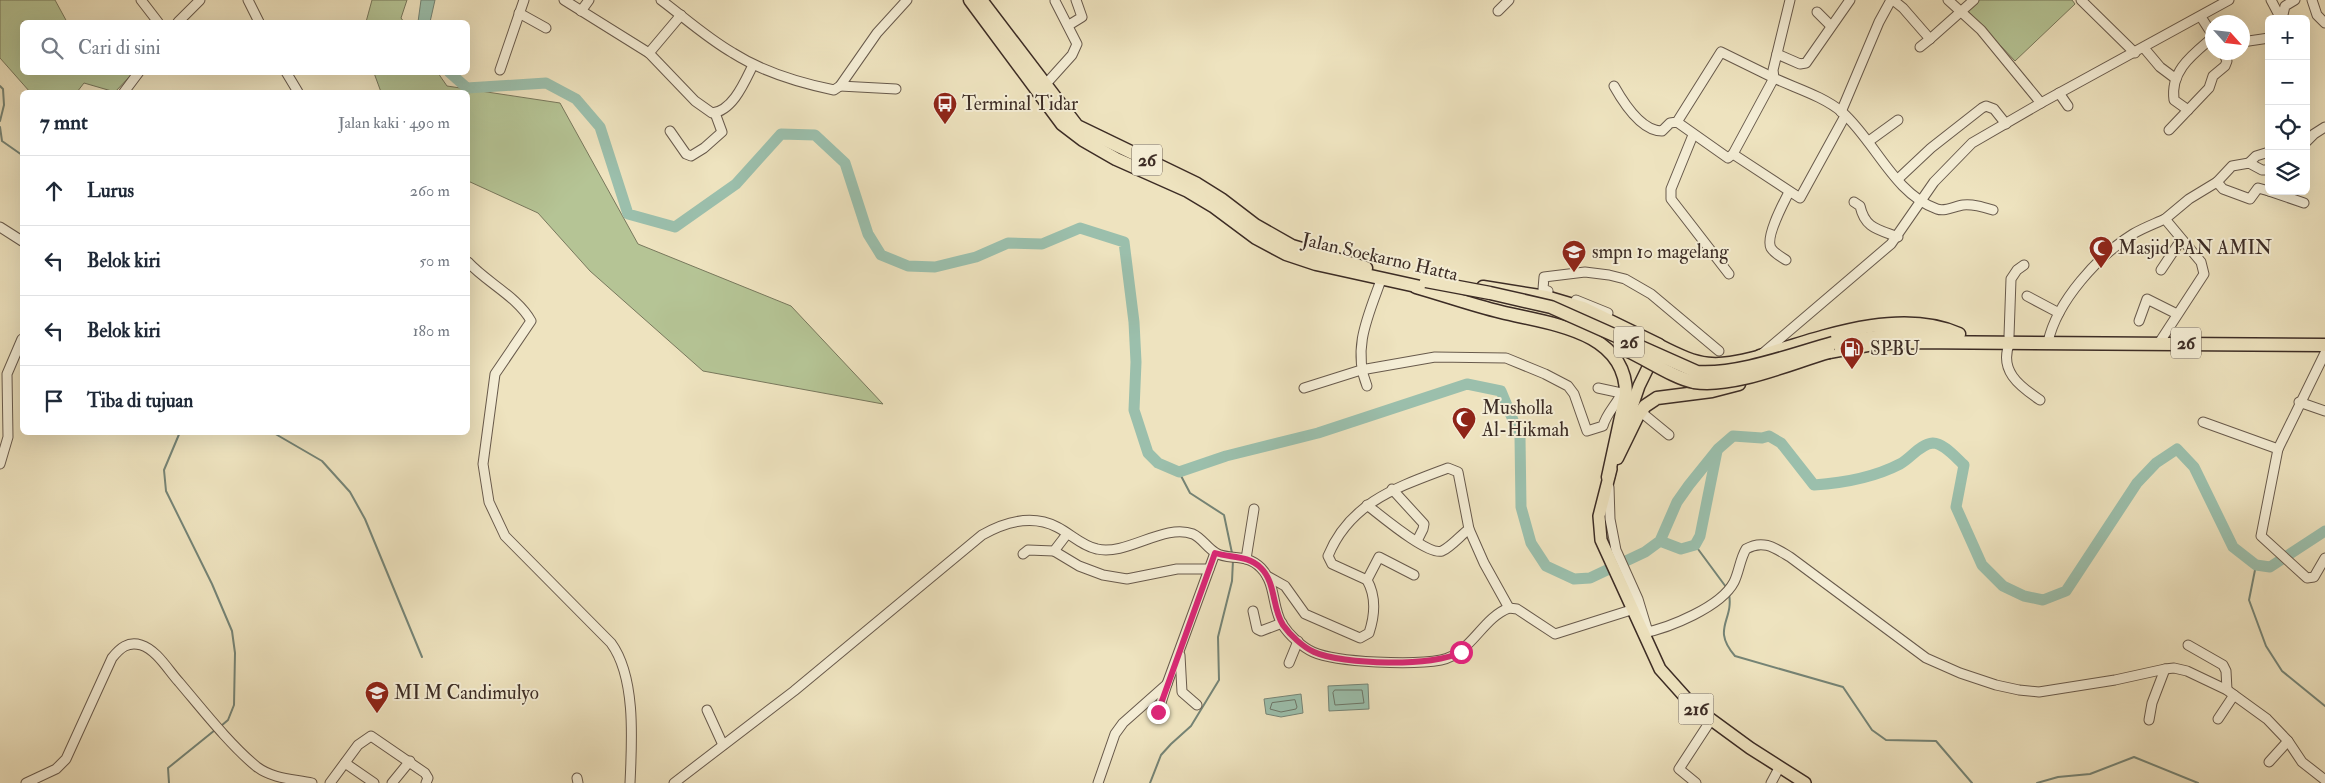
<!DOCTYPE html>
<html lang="id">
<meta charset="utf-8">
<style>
body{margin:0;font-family:"IM FELL Double Pica",serif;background:#f2f2f3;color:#1f2937}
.controls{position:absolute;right:15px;top:15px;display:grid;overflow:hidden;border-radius:8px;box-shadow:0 5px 20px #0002}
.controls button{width:45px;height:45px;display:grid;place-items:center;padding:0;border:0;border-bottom:1px solid #e0e1e3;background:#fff;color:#1f2937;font:25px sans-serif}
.compass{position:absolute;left:2205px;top:15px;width:45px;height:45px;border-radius:50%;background:#fff;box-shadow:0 5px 20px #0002;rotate:117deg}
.stop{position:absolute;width:15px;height:15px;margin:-11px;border:4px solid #db2777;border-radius:50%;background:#fff}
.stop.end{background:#db2777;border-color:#fff;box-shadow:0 1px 5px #0008}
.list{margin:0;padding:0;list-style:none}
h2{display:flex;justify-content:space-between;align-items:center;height:65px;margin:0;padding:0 20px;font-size:21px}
h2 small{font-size:16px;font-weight:400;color:#747a83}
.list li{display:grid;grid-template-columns:32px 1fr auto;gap:15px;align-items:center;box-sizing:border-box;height:70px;padding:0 20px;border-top:1px solid #e0e1e3}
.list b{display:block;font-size:19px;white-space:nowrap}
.list em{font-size:16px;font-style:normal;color:#747a83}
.icon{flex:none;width:28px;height:28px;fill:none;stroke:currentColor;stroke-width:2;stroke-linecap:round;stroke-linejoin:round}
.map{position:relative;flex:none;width:2325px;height:783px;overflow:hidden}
.search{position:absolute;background:#fff;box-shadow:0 5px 20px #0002;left:20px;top:20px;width:450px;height:55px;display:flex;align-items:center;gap:12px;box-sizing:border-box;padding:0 18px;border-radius:8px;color:#747a83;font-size:19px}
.panel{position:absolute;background:#fff;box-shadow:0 5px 20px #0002;left:20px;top:90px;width:450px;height:345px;border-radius:8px}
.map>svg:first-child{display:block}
.green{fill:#b5c495;stroke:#78785d}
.water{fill:#9bbfac;stroke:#758476}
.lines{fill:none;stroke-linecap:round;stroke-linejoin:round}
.shore{stroke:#6c7668;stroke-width:1}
.stream{stroke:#758476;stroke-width:2}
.river{stroke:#9bbfac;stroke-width:11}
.minor-casing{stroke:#685a4c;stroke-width:11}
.major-casing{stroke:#3c2c25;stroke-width:14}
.highway-casing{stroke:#3c2c25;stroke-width:15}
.minor{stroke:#f4edd5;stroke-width:9}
.major{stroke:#eee3bf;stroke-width:11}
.highway{stroke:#eee3bf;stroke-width:12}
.highway-bridge-casing{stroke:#3c2c25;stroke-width:15;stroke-linecap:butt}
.highway-bridge{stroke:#eee3bf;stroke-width:12}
.route{stroke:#db2777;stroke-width:6}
.labels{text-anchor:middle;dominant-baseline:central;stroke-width:4;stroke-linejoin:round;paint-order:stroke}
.shield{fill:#f4edd5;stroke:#73665a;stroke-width:1}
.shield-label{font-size:18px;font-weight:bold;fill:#3c2c25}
.poi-label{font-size:19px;fill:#3c2c25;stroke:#f4edd5;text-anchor:start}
.street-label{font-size:19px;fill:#3c2c25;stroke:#f4edd5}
</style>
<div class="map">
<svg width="2325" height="783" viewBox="0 0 2325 783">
<rect width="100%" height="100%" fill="#eee3bf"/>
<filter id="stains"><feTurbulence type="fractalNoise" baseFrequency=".004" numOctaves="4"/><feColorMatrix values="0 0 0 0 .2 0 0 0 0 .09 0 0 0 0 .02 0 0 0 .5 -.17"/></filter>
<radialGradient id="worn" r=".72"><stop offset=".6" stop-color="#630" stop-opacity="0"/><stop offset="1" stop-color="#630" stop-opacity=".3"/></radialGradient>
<g class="green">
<path d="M 0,0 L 55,0 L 67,22 L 22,22 L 22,72 L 133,73 L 115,92 L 84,83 L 77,92 L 30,92 L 0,58 Z"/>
<path d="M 372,0 L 407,0 L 401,18 L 404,22 L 366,22 Z"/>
<path d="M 1979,0 L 2072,0 L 2075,4 L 2015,61 L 1968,11 Z"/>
<path d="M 374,73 L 438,73 L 447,86 L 560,103 L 638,244 L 791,306 L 883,404 L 703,371 L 590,271 L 538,213 L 468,181 L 468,92 L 381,92 Z"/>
</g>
<g class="water">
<path d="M 421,0 L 435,0 L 430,22 L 418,22 Z"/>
<path d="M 1368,684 L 1369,709 L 1329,711 L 1328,686 Z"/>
<path d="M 1301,694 L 1303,713 L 1281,717 L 1266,714 L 1264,699 Z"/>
</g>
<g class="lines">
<g class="shore">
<path d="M 1335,690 L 1362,690 L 1364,703 L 1335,705 L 1333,693 Z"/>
<path d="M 1295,700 L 1297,707 L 1296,709 L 1281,712 L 1270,709 L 1272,703 Z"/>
</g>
<g class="stream">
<path d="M 0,86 L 3,89 L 4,105 L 0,121"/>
<path d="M 0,127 L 2,141 L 22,155"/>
<path d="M 180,432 L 164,470 L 166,491 L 212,584 L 232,631 L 235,653 L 234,705 L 228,720 L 221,726"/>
<path d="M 272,432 L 322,461 L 350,492 L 365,519 L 422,657"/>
<path d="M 1179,472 L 1190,493 L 1224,515 L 1232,553"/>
<path d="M 1695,545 L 1726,587"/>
<path d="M 2256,565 L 2249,600 L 2266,646 L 2282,671 L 2325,706"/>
<path d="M 1729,594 C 1734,621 1711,628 1735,656 L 1843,687 L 1872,730 L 1886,740 L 1936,741 L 1972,783"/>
<path d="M 169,783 L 168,768 L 215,730"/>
<path d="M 1150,783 L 1161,755 L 1171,744 L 1191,726 L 1219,680 L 1218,637 L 1232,581 L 1233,560"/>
<path d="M 2037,783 L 2058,777 L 2090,774 L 2134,757 L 2198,783"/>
</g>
<g class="river">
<path d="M 449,72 L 467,88 L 546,83 L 576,99 L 600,127 L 628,214 L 675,227 L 736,184 L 781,134 L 815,135 L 845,163 L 868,234 L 881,255 L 908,266 L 935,267 L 976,257 L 1008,243 L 1042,244 L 1080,228 L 1124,242 L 1134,322 L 1136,362 L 1134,410 L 1148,453 L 1158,463 L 1179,472 L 1226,456 L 1318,433 L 1467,384 L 1501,391 L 1520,437 L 1521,507 L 1531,543 L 1546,566 L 1574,579 L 1590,578 L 1645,552 L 1660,541 L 1677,502 L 1689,485 L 1718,449 L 1733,436 L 1762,438 L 1769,436 L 1781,443 L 1814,485 C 1844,483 1873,478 1900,464 C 1911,458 1920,444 1933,443 C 1944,443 1957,459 1964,465 L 1956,507 L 1982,565 L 2003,586 L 2024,596 L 2043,600 L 2066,591 L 2137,483 L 2156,463 L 2177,449 L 2194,467 L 2233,547 L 2256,565 L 2270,567 L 2325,531"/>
<path d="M 1660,541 L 1681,549 L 1695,545 L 1700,536 L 1717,451"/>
</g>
<defs>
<g id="minor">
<path d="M 141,0 L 158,22"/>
<path d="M 248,0 L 259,22"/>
<path d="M 564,0 L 649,53 L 695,101 L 712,113 C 733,111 745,81 753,65"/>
<path d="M 661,0 C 685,18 707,38 733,53 C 763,72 800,83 834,90 L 840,86 L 877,33 L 907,0"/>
<path d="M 1790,0 L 1773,70 L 1774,78 C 1795,88 1823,96 1842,112 C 1875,141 1894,194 1937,209 C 1945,212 1955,206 1963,205 C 1974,204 1983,207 1993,210"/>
<path d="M 1893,0 L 1903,8 L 1930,39 L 1974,0"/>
<path d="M 1948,0 L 1981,30 L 2041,103"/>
<path d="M 2081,0 L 2135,53"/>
<path d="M 2271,0 L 2281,19"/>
<path d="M 2312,0 L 2317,15 L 2325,23"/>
<path d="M 581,11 L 589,0"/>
<path d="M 1498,11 L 1509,0"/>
<path d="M 1817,12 L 1831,26"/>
<path d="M 519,13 L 546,28"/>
<path d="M 2201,17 L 2212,34"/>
<path d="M 2282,19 L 2285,6 L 2295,0"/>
<path d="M 178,22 L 200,0"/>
<path d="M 1069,25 L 1082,17 L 1076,0"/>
<path d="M 2242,42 L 2269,38"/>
<path d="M 1920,47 L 1930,39"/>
<path d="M 2144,48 L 2160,67 L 2176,79"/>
<path d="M 649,53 L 681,15"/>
<path d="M 1777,54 L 1800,64 L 1806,63 L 1850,0"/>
<path d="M 500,70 L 524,0"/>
<path d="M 286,72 L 298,92"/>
<path d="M 1045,85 L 1072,55 L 1077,44 L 1055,1"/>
<path d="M 840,86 L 896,89"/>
<path d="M 1614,86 C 1623,102 1641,131 1662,131 L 1670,123 L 1677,122 L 1728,158 L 1733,154 L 1774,78 L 1721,52 L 1677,122"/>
<path d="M 124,92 L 139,72"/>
<path d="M 2059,93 L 2068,106"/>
<path d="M 2188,110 L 2174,100 C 2170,71 2192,55 2212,38"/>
<path d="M 1841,112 L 1879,22 L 1891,0"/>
<path d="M 2169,130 L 2209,88 L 2213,76 L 2225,66 L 2227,61 L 2223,52"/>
<path d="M 670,131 L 686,154 L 691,156 L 704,148 L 722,132 L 715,113"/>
<path d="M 1693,135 L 1671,189 L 1671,199 L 1729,274"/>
<path d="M 1869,141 L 1898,120"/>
<path d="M 2306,142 L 2314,134 L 2325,127"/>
<path d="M 1733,154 L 1800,198 L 1845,116"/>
<path d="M 2249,163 L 2256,156 L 2269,152"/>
<path d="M 1898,179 L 1931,148 L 1982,108 L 1986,106 L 1994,109 L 2006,124"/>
<path d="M 2217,182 L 2223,189 L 2250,199 L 2258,188 L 2269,191"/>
<path d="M 2269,191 L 2304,203"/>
<path d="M 1854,202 L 1860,206 C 1865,228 1877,229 1898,237"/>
<path d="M 2165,219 L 2189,199 L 2217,182 L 2232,166 L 2249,163 L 2262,170 L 2269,170"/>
<path d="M 0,227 L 22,241"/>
<path d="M 1786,260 C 1781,257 1774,253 1771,248 C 1765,237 1784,202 1789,192"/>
<path d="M 468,262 C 486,282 518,297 531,321 L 495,374 L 483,464 L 489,502 L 505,536 L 611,643 C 636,677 632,741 630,783"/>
<path d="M 2161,270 L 2181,240"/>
<path d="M 2027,296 L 2059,313"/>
<path d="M 1546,297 L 1548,291 L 1543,289 L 1544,277 L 1585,272 L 1609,275 L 1625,279 L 1651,294 L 1719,351"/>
<path d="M 1576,300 L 1608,313"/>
<path d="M 2139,321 L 2147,299 L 2177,314"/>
<path d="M 2009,336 L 2011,279 L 2017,270 L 2024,265"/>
<path d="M 2010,342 C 1998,370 2019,386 2040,400"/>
<path d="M 2048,342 C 2057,301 2098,256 2133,234 C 2143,228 2154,224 2165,219 L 2201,262 L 2204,274 L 2159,343"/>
<path d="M 1762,354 L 1891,244 L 1934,182 L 1972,143 L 2041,103 L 2229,0"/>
<path d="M 1367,386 C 1352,349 1368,316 1381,280"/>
<path d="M 1304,388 L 1361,370 L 1435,357 L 1506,358 L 1545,374 L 1568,386 L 1574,394 L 1587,431 L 1603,426 C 1606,414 1616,405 1622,393"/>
<path d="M 1598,388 L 1626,394"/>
<path d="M 2299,402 L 2325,411"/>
<path d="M 1641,412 L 1669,435"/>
<path d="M 2203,422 L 2278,449 L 2261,536 L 2307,578 L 2314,577 L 2325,558"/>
<path d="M 2278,449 L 2325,353"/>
<path d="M 0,464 L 8,437 L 7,374 L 22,339"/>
<path d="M 1609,487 L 1610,519 L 1616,550 L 1638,599 L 1648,632"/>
<path d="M 1392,489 L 1424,524 L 1423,529 L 1417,541"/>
<path d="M 1367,505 C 1379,514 1428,556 1442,551 C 1451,547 1461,535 1469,529"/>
<path d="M 1054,551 L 1079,566 L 1103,575 L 1127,579 L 1177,569 L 1209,569"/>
<path d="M 1023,554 L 1028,550 L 1054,551 L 1067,534"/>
<path d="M 1246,559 L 1254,509"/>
<path d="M 1414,575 L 1379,557 L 1367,580 L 1332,564 L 1328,556 C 1350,502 1398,487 1448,468 L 1458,472 L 1469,529 L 1484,563 L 1509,608"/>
<path d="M 1267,576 L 1285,586 L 1305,614 L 1360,638 L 1369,633 C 1375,615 1376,596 1367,580"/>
<path d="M 1253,611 L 1257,629 L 1261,631 L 1282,623"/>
<path d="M 1643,633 C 1669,628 1721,607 1734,582 C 1739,572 1740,559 1746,549 C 1763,539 1775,548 1790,557 L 1926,658 L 1960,673 L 1996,685 L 2019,690 L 2039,692 L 2115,680 L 2165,669 L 2174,668 L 2187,671 L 2227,690 L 2267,719 L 2288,741 L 2302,762 L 2325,780"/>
<path d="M 2188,645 L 2223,665 L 2226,671 L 2227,690"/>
<path d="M 1180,655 L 1182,692 L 1197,705"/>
<path d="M 1289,663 L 1298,641"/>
<path d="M 707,710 L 723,745"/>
<path d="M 1158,712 L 1167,684"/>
<path d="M 2218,719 L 2234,695"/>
<path d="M 2149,720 L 2152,703 L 2165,669"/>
<path d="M 2269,762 L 2288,741"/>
<path d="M 345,763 L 374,783"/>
<path d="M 577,778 L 578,783"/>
<path d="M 26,783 L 56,769 L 66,759 L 112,658 C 120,648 128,641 141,645 C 157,650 168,670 179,682 C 202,709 230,745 257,767 C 273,779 294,779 312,783"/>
<path d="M 330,783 L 358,745 L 371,736 L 425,773 L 428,778 L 426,783"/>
<path d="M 392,783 L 410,761"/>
<path d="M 674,783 L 794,691 L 982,535 C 1005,522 1032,514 1057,527 C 1071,534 1082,546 1097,549 C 1127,556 1164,523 1193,534 C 1202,538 1207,548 1216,553 C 1229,561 1245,552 1261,568 C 1276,583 1272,608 1282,624 C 1289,635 1302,647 1313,652 C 1338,663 1414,665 1441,660 C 1471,654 1482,618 1509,608 L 1517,609 L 1555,634 L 1631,610"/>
<path d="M 1098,783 L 1115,734 L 1123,723 L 1167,684 L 1215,553"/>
<path d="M 1696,783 L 1679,769 L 1711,720"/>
<path d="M 1771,783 L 1779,768"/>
</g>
<g id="major">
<path d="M 1621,439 L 1639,386 L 1659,345 C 1702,367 1713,368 1760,356"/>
<path d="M 1611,469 L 1599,516 L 1601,540 L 1660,669 L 1694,707 L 1750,748 L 1805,783"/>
</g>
<g id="highway">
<path d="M 970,0 L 1062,124 L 1083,140 L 1116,159 L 1188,191 L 1213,206 L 1256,238 L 1286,254 L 1316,264 L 1425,288"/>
<path d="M 981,0 L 1077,126 L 1197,184 L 1221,199 L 1255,225 L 1292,246 L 1366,268"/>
<path d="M 1416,287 C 1444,295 1472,305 1501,312 C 1549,324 1626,330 1626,394 L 1608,477"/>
<path d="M 1483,287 L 1546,297 L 1583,308 L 1659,345"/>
<path d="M 1833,343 L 1912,332 L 1947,333"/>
<path d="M 1829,352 L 1873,344 L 1910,342 L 2325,345"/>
<path d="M 1760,356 C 1819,338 1899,307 1959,334"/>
<path d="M 1617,458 L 1637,417 L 1645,406 L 1657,398 L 1712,391 L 1739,384"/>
</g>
</defs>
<use href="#minor" class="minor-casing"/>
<use href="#major" class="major-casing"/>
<use href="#highway" class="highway-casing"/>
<use href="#minor" class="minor"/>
<use href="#major" class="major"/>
<use href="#highway" class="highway"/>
<defs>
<g id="highway-bridge">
<path d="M 1426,281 L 1490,293 L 1551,307 L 1697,372 C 1738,375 1793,354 1833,343"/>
<path d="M 1628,351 C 1648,360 1674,378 1694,382 C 1735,388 1790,363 1829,352"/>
</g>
</defs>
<use href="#highway-bridge" class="highway-bridge-casing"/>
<use href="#highway-bridge" class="highway-bridge"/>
</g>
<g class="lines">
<path class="route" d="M 1158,712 L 1215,553 C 1231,558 1248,555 1261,568 C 1276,583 1272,608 1283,625 C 1290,635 1303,647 1314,652 C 1342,665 1435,667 1461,652"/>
</g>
<defs>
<symbol id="bus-pin" viewBox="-11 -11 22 30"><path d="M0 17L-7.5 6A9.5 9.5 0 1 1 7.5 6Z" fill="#8f2418" stroke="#f4edd5"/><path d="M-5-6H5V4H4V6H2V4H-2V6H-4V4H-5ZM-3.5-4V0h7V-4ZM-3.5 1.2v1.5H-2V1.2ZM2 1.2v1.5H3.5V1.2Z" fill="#fff"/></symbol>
<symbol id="mosque-pin" viewBox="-11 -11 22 30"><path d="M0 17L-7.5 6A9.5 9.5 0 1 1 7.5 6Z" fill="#8f2418" stroke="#f4edd5"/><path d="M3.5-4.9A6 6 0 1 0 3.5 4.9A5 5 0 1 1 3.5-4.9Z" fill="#fff"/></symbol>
<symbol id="school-pin" viewBox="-11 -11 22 30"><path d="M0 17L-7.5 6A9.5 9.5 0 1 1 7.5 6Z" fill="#8f2418" stroke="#f4edd5"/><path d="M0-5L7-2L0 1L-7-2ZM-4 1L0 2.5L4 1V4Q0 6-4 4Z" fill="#fff"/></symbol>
<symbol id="fuel-pin" viewBox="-11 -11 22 30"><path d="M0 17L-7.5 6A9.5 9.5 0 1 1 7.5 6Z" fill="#8f2418" stroke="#f4edd5"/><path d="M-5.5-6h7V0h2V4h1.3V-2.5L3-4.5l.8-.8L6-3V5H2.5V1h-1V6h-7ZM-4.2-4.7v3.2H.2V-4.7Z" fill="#fff"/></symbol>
</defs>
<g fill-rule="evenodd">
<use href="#bus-pin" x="931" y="90" width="28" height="38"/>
<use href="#mosque-pin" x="2087" y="234" width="28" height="38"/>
<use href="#school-pin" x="1560" y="238" width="28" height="38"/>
<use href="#fuel-pin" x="1838" y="335" width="28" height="38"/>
<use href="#mosque-pin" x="1450" y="405" width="28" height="38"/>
<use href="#school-pin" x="363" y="679" width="28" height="38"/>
</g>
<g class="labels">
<g class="shield">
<rect x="1132" y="144.5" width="30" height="31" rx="4"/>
<rect x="1614" y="326.5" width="30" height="31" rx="4"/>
<rect x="2171" y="327.5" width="30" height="31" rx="4"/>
<rect x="1678.5" y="693.5" width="35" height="31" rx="4"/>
</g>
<g class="shield-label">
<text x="1147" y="160">26</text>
<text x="1629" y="342">26</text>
<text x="2186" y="343">26</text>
<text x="1696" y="709">216</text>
</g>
<g class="poi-label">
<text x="962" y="104">Terminal Tidar</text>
<text x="2118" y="248">Masjid PAN AMIN</text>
<text x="1592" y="252">smpn 10 magelang</text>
<text x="1870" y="349">SPBU</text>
<text x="1482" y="408">Musholla<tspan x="1482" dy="22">Al-Hikmah</tspan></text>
<text x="394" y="693">MI M Candimulyo</text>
</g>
<g class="street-label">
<text transform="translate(1380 257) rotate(13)">Jalan Soekarno Hatta</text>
</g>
</g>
<rect width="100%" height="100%" filter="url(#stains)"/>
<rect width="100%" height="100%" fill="url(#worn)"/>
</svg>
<div class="controls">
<button>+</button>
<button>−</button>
<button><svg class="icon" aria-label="locate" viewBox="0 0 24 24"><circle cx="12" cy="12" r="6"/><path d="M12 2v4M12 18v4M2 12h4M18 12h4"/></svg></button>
<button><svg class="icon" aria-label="layers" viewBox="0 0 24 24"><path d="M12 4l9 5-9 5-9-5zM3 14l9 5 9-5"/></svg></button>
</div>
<svg class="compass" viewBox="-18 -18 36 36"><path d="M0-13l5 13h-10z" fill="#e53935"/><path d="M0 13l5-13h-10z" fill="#747a83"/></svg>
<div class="stop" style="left:1461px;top:652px"></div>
<div class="stop end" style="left:1158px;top:712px"></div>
<div class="search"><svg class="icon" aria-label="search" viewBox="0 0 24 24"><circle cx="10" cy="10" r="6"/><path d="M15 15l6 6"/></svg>Cari di sini</div>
<section class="panel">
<h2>7 mnt<small>Jalan kaki · 490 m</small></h2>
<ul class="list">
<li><svg class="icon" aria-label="ahead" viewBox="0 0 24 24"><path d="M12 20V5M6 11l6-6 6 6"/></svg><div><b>Lurus</b></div><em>260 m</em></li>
<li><svg class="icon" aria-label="left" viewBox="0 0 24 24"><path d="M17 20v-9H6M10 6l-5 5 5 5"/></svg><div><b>Belok kiri</b></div><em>50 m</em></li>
<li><svg class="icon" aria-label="left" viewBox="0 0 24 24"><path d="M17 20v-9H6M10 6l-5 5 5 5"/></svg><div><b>Belok kiri</b></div><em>180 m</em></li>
<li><svg class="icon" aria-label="arrive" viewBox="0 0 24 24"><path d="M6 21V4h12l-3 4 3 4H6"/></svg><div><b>Tiba di tujuan</b></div></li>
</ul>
</section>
</div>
